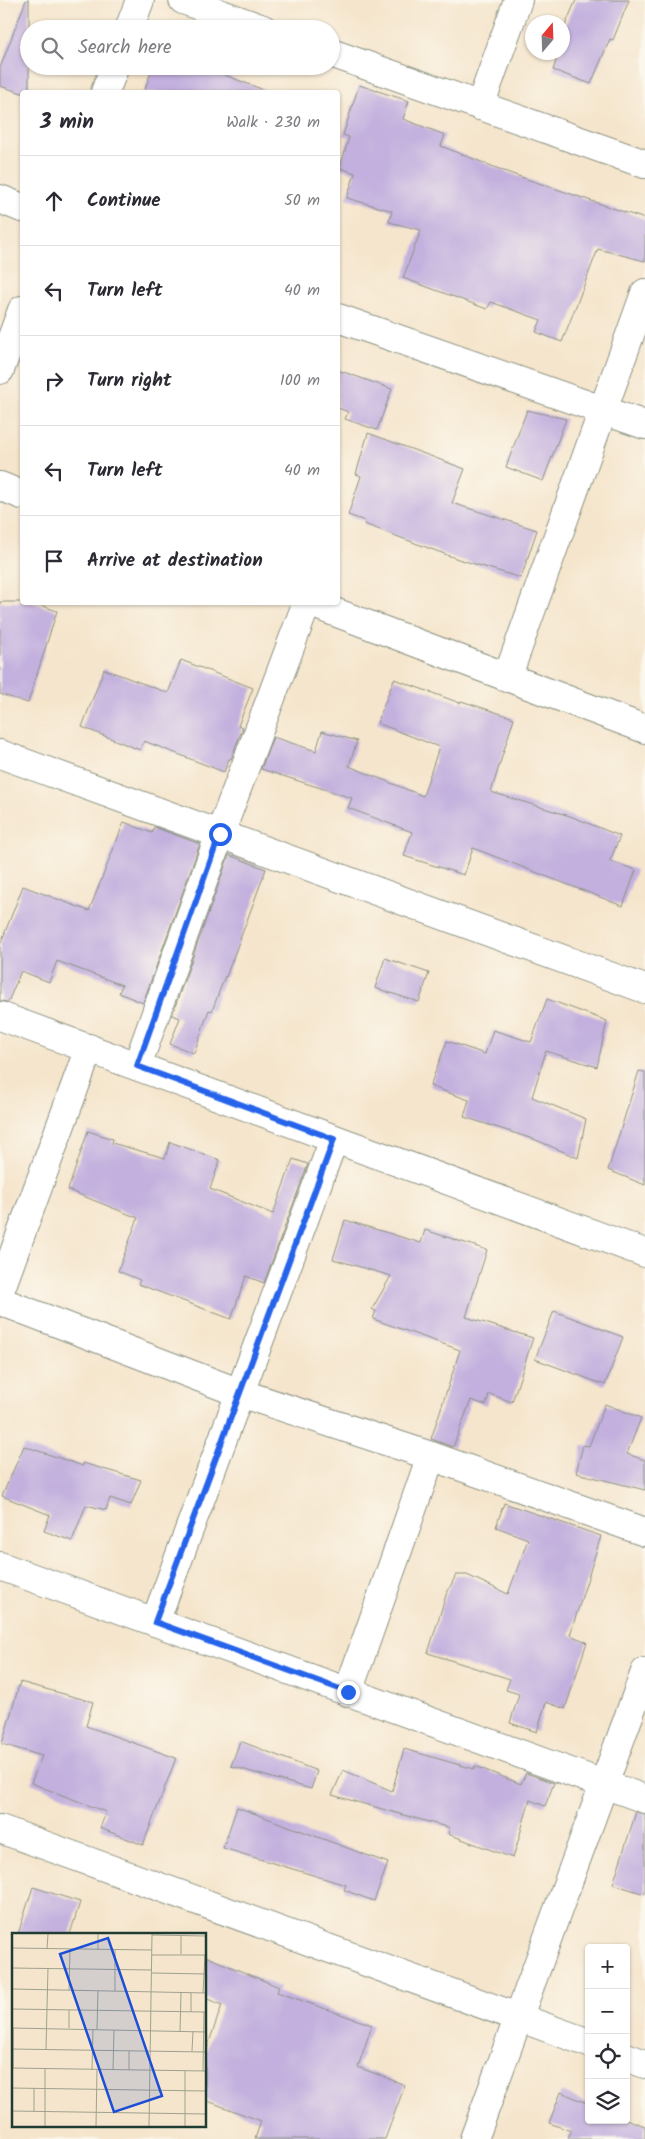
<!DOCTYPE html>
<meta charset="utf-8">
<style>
body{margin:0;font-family:Kalam,sans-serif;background:#f7f7f7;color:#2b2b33}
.controls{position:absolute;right:15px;bottom:15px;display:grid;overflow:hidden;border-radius:5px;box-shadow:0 1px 4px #0004}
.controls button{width:45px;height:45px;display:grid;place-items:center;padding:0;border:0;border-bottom:1px solid #e1e1e2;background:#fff;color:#2b2b33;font:25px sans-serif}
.compass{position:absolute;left:525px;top:15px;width:45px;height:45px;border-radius:50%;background:#fff;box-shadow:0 1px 4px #0004;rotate:19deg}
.stop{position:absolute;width:15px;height:15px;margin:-11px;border:4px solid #2563eb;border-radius:50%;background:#fff}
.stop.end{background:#2563eb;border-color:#fff;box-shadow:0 1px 5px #0008}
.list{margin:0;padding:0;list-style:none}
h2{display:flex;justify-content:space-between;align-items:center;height:65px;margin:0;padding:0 20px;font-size:21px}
h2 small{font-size:16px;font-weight:400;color:#7c7c81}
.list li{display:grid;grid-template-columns:32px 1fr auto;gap:15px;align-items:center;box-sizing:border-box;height:90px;padding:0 20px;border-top:1px solid #e1e1e2}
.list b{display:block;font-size:19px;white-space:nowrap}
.list em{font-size:16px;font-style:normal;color:#7c7c81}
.icon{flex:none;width:28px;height:28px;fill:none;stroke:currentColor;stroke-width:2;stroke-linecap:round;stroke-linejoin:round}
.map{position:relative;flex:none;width:645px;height:2139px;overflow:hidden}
.search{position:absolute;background:#fff;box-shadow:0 1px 4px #0004;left:20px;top:20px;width:320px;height:55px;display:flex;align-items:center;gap:12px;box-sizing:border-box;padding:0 18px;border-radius:28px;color:#7c7c81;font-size:19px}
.panel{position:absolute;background:#fff;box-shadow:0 1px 4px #0004;left:20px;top:90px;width:320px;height:515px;border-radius:5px}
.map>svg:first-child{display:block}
.building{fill:#c3b0de}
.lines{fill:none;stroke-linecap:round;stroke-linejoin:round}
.minor-casing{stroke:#8a9180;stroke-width:30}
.minor{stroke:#fff;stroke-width:28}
.route{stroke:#2563eb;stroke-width:6}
.inset-road{fill:none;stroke:#9fa28f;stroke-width:1}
.view{fill:#1d4ed8;fill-opacity:0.15;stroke:#1d4ed8;stroke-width:2.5}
.inset-edge{fill:none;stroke:#1f3d34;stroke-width:2.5}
</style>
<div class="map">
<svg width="645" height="2139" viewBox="0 0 645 2139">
<rect width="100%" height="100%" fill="#fbf7ec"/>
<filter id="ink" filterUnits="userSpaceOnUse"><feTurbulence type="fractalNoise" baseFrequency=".02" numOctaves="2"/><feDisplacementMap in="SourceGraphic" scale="10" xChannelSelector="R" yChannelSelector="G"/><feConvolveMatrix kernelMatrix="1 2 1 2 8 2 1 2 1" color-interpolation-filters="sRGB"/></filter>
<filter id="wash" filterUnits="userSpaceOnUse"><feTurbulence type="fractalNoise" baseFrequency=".0096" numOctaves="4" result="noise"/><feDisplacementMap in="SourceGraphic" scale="20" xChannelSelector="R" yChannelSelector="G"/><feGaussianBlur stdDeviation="1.12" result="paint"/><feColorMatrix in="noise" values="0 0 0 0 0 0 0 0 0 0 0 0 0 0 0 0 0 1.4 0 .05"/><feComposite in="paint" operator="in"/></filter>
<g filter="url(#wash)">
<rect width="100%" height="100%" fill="#f5e5cc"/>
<g id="blocks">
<g class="building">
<path d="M 26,0 L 29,0 L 29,92 L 22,93 L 0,86 L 0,68 Z"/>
<path d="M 576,0 L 629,0 L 613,40 L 610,39 L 591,84 L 553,70 L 559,52 L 562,52 L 562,33 Z"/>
<path d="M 153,66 L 201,66 L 264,90 L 264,92 L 144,92 Z"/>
<path d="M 359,85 L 409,101 L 403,119 L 445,135 L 441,146 L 512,174 L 645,219 L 645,261 L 598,249 L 562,342 L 536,332 L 541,320 L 491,302 L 487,309 L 403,278 L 421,230 L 389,222 L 392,211 L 347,198 L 355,173 L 340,168 L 349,137 L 343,135 Z"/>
<path d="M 338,370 L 392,389 L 377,430 L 345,419 L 348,412 L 338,408 Z"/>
<path d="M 527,410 L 566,419 L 543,481 L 506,467 Z"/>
<path d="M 368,433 L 465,469 L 452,503 L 537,530 L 521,578 L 458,559 L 364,524 L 365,521 L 348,515 L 361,476 L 356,474 Z"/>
<path d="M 0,602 L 31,602 L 57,611 L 28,703 L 0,694 Z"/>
<path d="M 181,660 L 253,688 L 238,726 L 243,727 L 231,759 L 229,759 L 224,772 L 144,741 L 140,750 L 82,727 L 104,669 L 168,693 Z"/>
<path d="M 394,679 L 460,703 L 461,701 L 514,718 L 491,792 L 570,816 L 620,836 L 610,861 L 636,870 L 623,906 L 473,848 L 464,875 L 404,856 L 412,832 L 348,808 L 352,798 L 261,769 L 273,737 L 316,751 L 322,731 L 357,741 L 349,766 L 423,796 L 439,747 L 377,723 Z"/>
<path d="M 124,822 L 152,833 L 154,827 L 200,844 L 143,1003 L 119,993 L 122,985 L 57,961 L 49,982 L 21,971 L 8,1002 L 0,1001 L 0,945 L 23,886 L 89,911 Z"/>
<path d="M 229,855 L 266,869 L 226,977 L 225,976 L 212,1011 L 209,1010 L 194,1053 L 170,1044 L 180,1018 L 172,1015 Z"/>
<path d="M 385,958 L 429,973 L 419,1002 L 375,988 Z"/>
<path d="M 547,999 L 607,1021 L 597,1067 L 546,1051 L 532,1097 L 586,1119 L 578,1158 L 536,1140 L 464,1117 L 469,1100 L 430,1086 L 447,1041 L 485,1054 L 493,1030 L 531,1042 Z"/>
<path d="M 639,1071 L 645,1072 L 645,1185 L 608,1170 Z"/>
<path d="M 88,1131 L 113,1139 L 112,1143 L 165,1158 L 170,1142 L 220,1160 L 210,1189 L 273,1214 L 293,1159 L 308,1164 L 264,1283 L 246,1276 L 231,1319 L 138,1284 L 140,1280 L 118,1271 L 138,1218 L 68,1190 Z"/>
<path d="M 345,1220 L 421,1243 L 425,1230 L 487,1250 L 466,1317 L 533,1338 L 512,1402 L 489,1394 L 486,1405 L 471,1400 L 453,1447 L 431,1439 L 460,1350 L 373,1319 L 376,1311 L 372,1309 L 391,1276 L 333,1259 Z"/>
<path d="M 554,1311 L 623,1337 L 605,1385 L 535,1359 Z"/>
<path d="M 605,1404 L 641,1418 L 627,1454 L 645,1460 L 645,1490 L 576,1473 L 583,1445 L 589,1446 Z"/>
<path d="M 24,1446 L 83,1466 L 83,1463 L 141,1480 L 131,1505 L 110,1498 L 106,1510 L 86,1505 L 72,1541 L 44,1531 L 50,1515 L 2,1496 Z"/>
<path d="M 504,1503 L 601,1536 L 570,1635 L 587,1642 L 565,1709 L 546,1702 L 537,1732 L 510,1723 L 519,1694 L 506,1690 L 510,1679 L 428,1653 L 446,1595 L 456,1575 L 467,1575 L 508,1594 L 528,1539 L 496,1527 Z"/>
<path d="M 20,1682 L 93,1702 L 86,1726 L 176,1758 L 143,1845 L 100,1828 L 106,1812 L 31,1783 L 42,1756 L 2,1744 Z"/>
<path d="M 240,1741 L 317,1771 L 311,1789 L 231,1766 Z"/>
<path d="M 404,1749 L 474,1769 L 475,1766 L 521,1784 L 526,1773 L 554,1783 L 545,1806 L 530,1800 L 513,1858 L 448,1834 L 450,1828 L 332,1795 L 343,1770 L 392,1791 Z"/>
<path d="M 237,1807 L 388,1863 L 374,1901 L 344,1890 L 346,1885 L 223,1848 Z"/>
<path d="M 636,1812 L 645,1814 L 645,1894 L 613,1884 Z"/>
<path d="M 33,1887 L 80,1902 L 70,1934 L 18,1934 Z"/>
<path d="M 205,1956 L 279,1987 L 277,1992 L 372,2025 L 358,2067 L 405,2085 L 385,2139 L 255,2139 L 261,2121 L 205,2100 L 205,2054 L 222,2005 L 205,1998 Z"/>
<path d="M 561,2092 L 589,2104 L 589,2120 L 626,2120 L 626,2119 L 645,2126 L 645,2139 L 568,2139 L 571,2131 L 549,2123 Z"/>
</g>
</g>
</g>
<g filter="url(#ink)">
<use href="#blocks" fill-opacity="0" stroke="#8a9180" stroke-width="1"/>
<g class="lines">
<defs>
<g id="minor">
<path d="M 183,0 L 263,29"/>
<path d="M 129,29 L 140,0"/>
<path d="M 331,53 L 645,164"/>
<path d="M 105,92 L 115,66"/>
<path d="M 480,106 L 518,0"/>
<path d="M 0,199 L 22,208"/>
<path d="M 338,318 L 645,425"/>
<path d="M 0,370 L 22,310"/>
<path d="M 0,486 L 22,495"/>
<path d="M 308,602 L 645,729"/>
<path d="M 507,678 L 645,293"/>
<path d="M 0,754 L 645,989"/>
<path d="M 0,1016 L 645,1253"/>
<path d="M 137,1066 L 220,834 L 307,602"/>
<path d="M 0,1291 L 89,1048"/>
<path d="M 0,1301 L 240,1393 L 431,1456 L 645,1532"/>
<path d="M 0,1566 L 645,1799"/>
<path d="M 155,1622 L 334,1139"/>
<path d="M 348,1692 L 431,1456"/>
<path d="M 0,1829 L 589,2043"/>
<path d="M 626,2057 L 645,2064"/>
<path d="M 474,2139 L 645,1672"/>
</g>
</defs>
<use href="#minor" class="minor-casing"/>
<use href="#minor" class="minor"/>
</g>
</g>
<g class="lines" filter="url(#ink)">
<path class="route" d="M 220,834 L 137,1066 L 334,1139 L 155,1622 L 348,1692"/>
</g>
<g transform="translate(12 1933)">
<rect width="194" height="194" fill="#f5e5cc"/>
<path class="inset-road" d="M 140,2 L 194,3M 0,15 L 140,17M 35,16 L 36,1M 86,17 L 86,1M 169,21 L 169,2M 140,22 L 194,22M 0,35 L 140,37M 140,40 L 194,41M 0,56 L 194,60M 57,57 L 58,16M 103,58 L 103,17M 191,60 L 193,22M 0,76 L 194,79M 179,79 L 179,60M 0,95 L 194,99M 57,95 L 57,77M 85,96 L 86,58M 168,98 L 169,60M 0,116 L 194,119M 34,116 L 36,35M 180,118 L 181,98M 0,135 L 194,138M 1,135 L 1,95M 80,137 L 81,96M 101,137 L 102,97M 117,137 L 117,118M 191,138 L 192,79M 0,155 L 194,158M 0,178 L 194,181M 22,178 L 22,155M 33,193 L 33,136M 84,193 L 85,137M 137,193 L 140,1M 173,193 L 173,138"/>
<path class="view" d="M 96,5 L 150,163 L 102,179 L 48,21 Z"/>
<rect width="194" height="194" class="inset-edge"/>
</g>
</svg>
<div class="controls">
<button>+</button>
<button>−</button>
<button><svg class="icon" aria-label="locate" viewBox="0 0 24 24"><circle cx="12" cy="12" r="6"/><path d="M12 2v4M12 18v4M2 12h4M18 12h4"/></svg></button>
<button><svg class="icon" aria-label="layers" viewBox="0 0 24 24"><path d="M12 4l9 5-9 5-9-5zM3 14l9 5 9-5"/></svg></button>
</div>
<svg class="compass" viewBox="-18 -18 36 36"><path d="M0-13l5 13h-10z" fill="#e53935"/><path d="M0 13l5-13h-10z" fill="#7c7c81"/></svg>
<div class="stop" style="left:220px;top:834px"></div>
<div class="stop end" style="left:348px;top:1692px"></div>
<div class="search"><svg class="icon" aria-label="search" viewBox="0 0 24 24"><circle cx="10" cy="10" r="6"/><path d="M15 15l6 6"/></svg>Search here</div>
<section class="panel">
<h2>3 min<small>Walk · 230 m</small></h2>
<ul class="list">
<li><svg class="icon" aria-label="ahead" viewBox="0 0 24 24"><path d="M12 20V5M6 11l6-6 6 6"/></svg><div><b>Continue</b></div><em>50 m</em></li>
<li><svg class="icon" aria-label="left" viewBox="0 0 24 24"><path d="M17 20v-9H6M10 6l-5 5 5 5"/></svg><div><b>Turn left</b></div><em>40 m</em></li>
<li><svg class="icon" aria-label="right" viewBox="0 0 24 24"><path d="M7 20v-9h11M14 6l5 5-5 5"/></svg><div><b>Turn right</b></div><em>100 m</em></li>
<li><svg class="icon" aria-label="left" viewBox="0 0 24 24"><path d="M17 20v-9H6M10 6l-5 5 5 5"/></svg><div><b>Turn left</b></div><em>40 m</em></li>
<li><svg class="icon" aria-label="arrive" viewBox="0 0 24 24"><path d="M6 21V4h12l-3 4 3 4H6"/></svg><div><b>Arrive at destination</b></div></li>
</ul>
</section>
</div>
